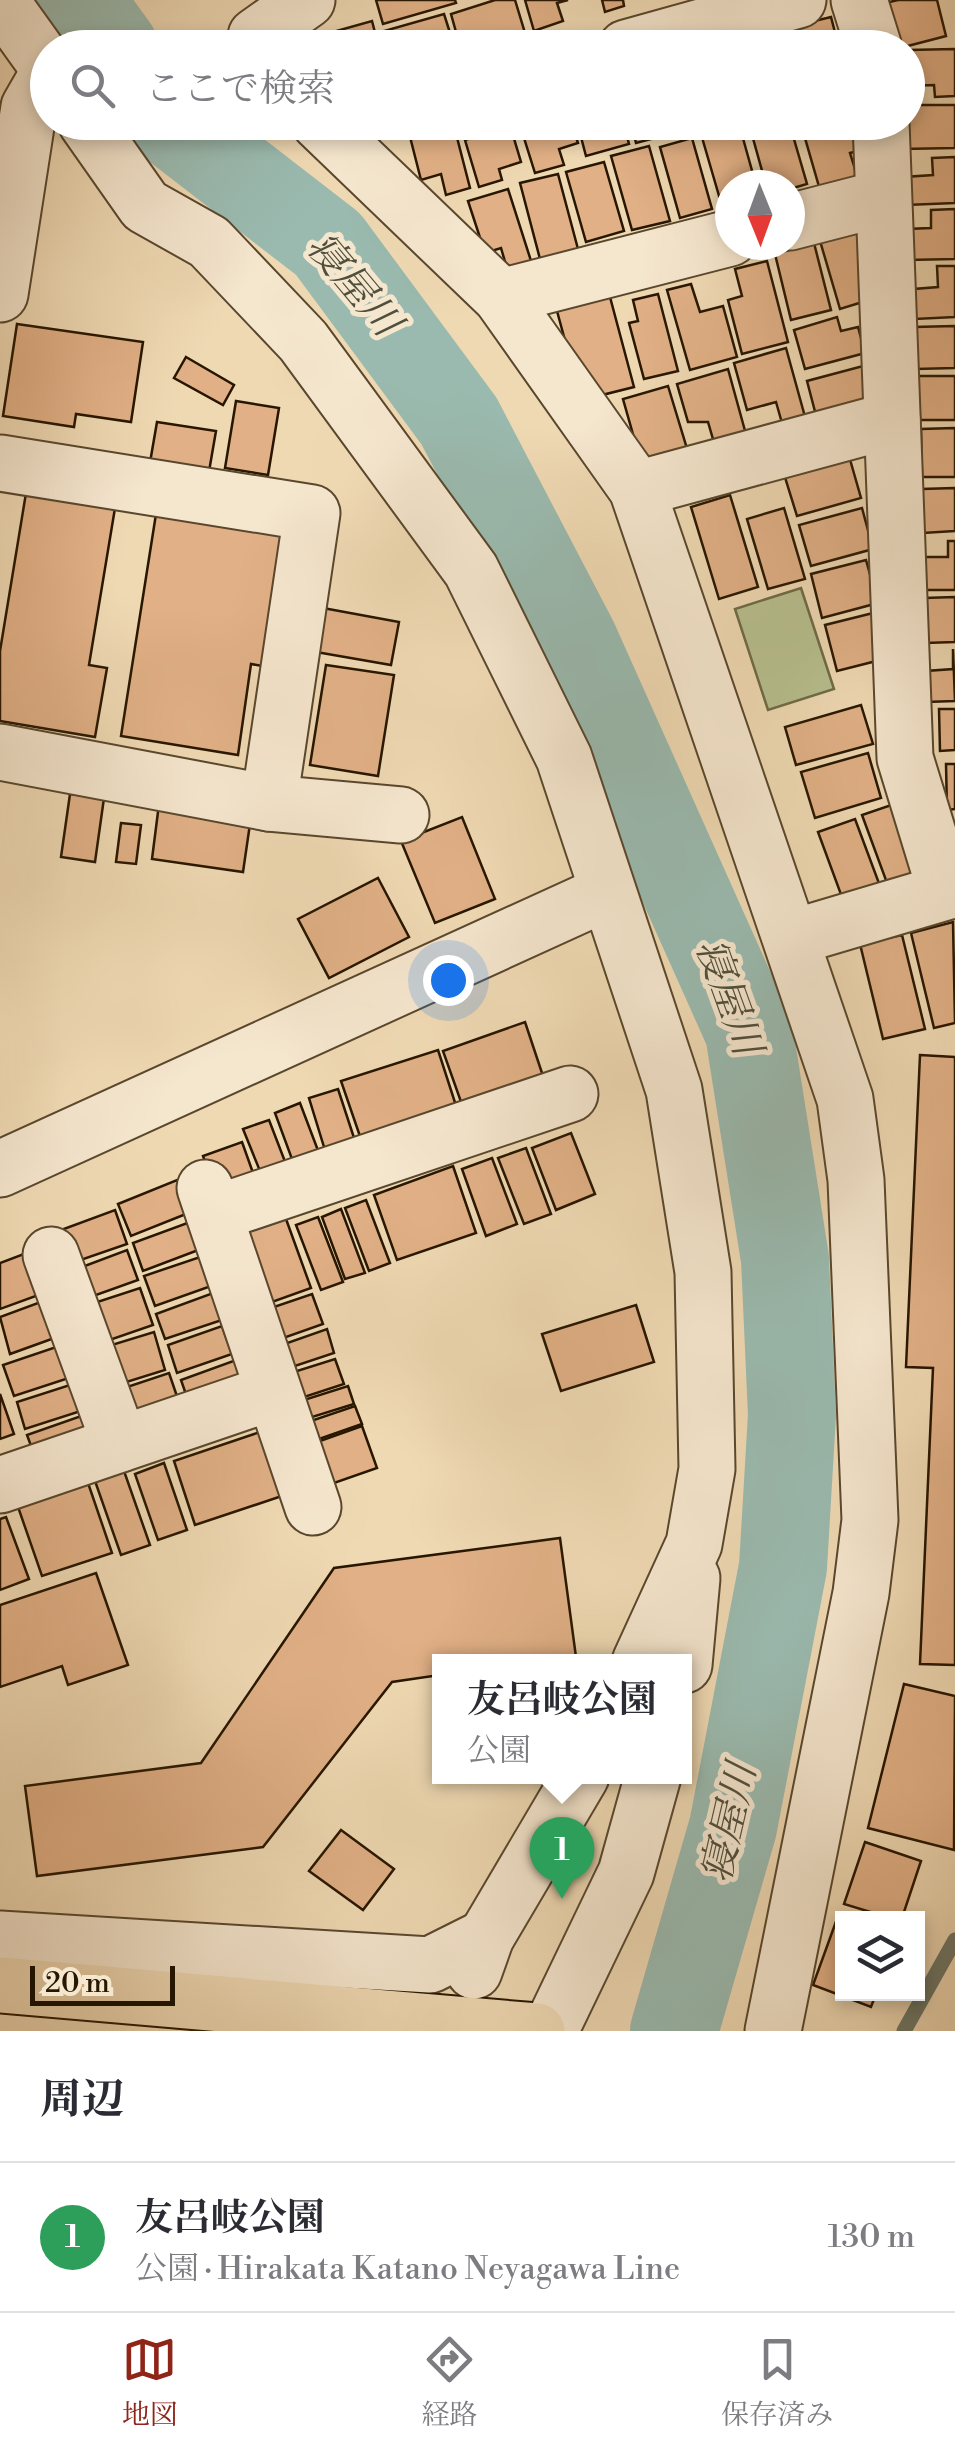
<!DOCTYPE html>
<html lang="ja">
<meta charset="utf-8">
<style>
body{margin:0;font-family:"Libre Bodoni","Noto Serif JP",serif;background:#f7f7f7;color:#2b2b33}
.controls{position:absolute;right:30px;bottom:30px;display:grid;overflow:hidden;border-radius:0px;box-shadow:0 5px 15px #0003}
.controls button{width:90px;height:90px;display:grid;place-items:center;padding:0;border:0;border-bottom:2px solid #e1e1e2;background:#fff;color:#2b2b33;font:50px sans-serif}
.compass{position:absolute;left:715px;top:170px;width:90px;height:90px;border-radius:50%;background:#fff;box-shadow:0 5px 15px #0003;rotate:179deg}
.scale{position:absolute;left:30px;bottom:25px;width:145px;box-sizing:border-box;padding-left:10px;border:5px solid #271600;border-top:0;font-size:28px;line-height:35px;white-space:nowrap;color:#271600;-webkit-text-stroke:8px #f5e6ce;paint-order:stroke}
.you{position:absolute;left:448px;top:980px;width:35px;height:35px;margin:-25px;border:8px solid #fff;border-radius:50%;background:#1a73e8;box-shadow:0 0 0 15px #1a73e833}
.badge{display:grid;place-items:center;width:65px;height:65px;border-radius:50%;background:#8f2418;color:#fff;font-size:32px;font-weight:700}
.pin{position:absolute;translate:-50% -82px;filter:drop-shadow(0 2px 5px #0008)}
.pin::after{content:'';position:absolute;top:52px;width:35px;height:30px;background:inherit;clip-path:polygon(0 0,100% 0,50% 100%)}
.popup{position:absolute;left:432px;top:1654px;width:260px;height:130px;box-sizing:border-box;display:grid;place-content:center;border-radius:0px;background:#fff;filter:drop-shadow(0 2px 8px #0005);font-size:32px;white-space:nowrap;color:#7c7c81}
.popup b{font-size:38px;color:#2b2b33}
.popup::after{content:'';position:absolute;left:50%;top:100%;margin-left:-20px;border:20px solid transparent;border-top-color:#fff}
.list{margin:0;padding:0;list-style:none}
h2{display:flex;justify-content:space-between;align-items:center;height:130px;margin:0;padding:0 40px;font-size:42px}
h2 small{font-size:32px;font-weight:400;color:#7c7c81}
.list li{display:grid;grid-template-columns:65px 1fr auto;gap:30px;align-items:center;box-sizing:border-box;height:150px;padding:0 40px;border-top:2px solid #e1e1e2}
.list b{display:block;font-size:38px;white-space:nowrap}
.list p{margin:0;font-size:32px;white-space:nowrap;color:#7c7c81}
.list em{font-size:32px;font-style:normal;color:#7c7c81}
.icon{flex:none;width:55px;height:55px;fill:none;stroke:currentColor;stroke-width:2;stroke-linecap:round;stroke-linejoin:round}
.map{position:relative;flex:none;width:955px;height:2031px;overflow:hidden}
.search{position:absolute;background:#fff;box-shadow:0 5px 15px #0003;left:30px;right:30px;top:30px;height:110px;display:flex;align-items:center;gap:25px;box-sizing:border-box;padding:0 35px;border-radius:55px;color:#7c7c81;font-size:38px}
.sheet{height:280px;background:#fff}
nav{display:flex;justify-content:space-around;align-items:center;box-sizing:border-box;height:140px;border-top:2px solid #e1e1e2;background:#fff;font-size:28px;color:#7c7c81}
nav a{display:grid;justify-items:center;gap:5px}
nav .on{color:#8f2418}
.map>svg:first-child{display:block}
.green{fill:#b7bf8e;stroke:#6f6a47;stroke-width:2.5}
.lines{fill:none;stroke-linecap:round;stroke-linejoin:round}
.stream{stroke:#6c7869;stroke-width:15}
.river{stroke:#9abaaf;stroke-width:88}
.building{fill:#e1b086;stroke:#271600;stroke-width:2.5}
.minor-casing{stroke:#59472d;stroke-width:59}
.major-casing{stroke:#271600;stroke-width:59}
.minor{stroke:#f5e6ce;stroke-width:55}
.major{stroke:#efd9b3;stroke-width:55}
.labels{text-anchor:middle;dominant-baseline:central;stroke-width:10;stroke-linejoin:round;paint-order:stroke}
.water-label{font-size:40px;font-style:italic;fill:#4f4f3d;stroke:#f5e6ce}
</style>
<div class="map">
<svg width="955" height="2031" viewBox="0 0 955 2031">
<rect width="100%" height="100%" fill="#efd9b3"/>
<filter id="stains"><feTurbulence type="fractalNoise" baseFrequency=".002" numOctaves="4"/><feColorMatrix values="0 0 0 0 .2 0 0 0 0 .09 0 0 0 0 .02 0 0 0 .5 -.17"/></filter>
<radialGradient id="worn" r=".72"><stop offset=".6" stop-color="#630" stop-opacity="0"/><stop offset="1" stop-color="#630" stop-opacity=".3"/></radialGradient>
<path class="green" d="M 801,588 L 834,689 L 768,710 L 735,609 Z"/>
<g class="lines">
<path class="stream" d="M 904,2031 L 955,1940"/>
<g class="river">
<path d="M 79,0 L 114,48"/>
<path d="M 170,122 L 328,244 L 459,421 L 574,641 L 749,1032 L 785,1259 L 792,1415 L 783,1567 L 733,1827 L 674,2031"/>
</g>
</g>
<g class="building">
<path d="M 376,0 L 455,0 L 456,3 L 383,24 Z"/>
<path d="M 495,0 L 515,0 L 528,43 L 513,48 L 486,48 L 481,32 L 458,39 L 451,14 Z"/>
<path d="M 525,0 L 568,0 L 557,3 L 563,21 L 534,31 Z"/>
<path d="M 602,0 L 623,0 L 624,6 L 605,12 Z"/>
<path d="M 898,0 L 937,0 L 946,36 L 900,48 L 881,4 Z"/>
<path d="M 444,14 L 451,36 L 435,41 L 437,48 L 389,48 L 384,31 Z"/>
<path d="M 831,17 L 839,48 L 782,48 L 777,30 Z"/>
<path d="M 372,21 L 379,48 L 334,48 L 329,33 Z"/>
<path d="M 955,49 L 955,96 L 935,97 L 934,85 L 908,86 L 908,50 Z"/>
<path d="M 908,105 L 955,105 L 955,148 L 902,149 Z"/>
<path d="M 419,122 L 453,122 L 470,188 L 446,195 L 441,174 L 421,180 L 407,125 Z"/>
<path d="M 473,122 L 509,122 L 521,162 L 499,169 L 502,180 L 479,187 L 465,140 L 477,136 Z"/>
<path d="M 519,122 L 571,122 L 578,143 L 559,149 L 564,165 L 535,173 Z"/>
<path d="M 577,122 L 623,122 L 629,144 L 586,156 Z"/>
<path d="M 631,122 L 663,122 L 666,135 L 636,143 Z"/>
<path d="M 789,122 L 807,184 L 790,189 L 790,185 L 766,185 L 749,124 Z"/>
<path d="M 739,124 L 756,185 L 730,185 L 730,211 L 724,213 L 701,134 Z"/>
<path d="M 856,124 L 863,150 L 850,153 L 858,179 L 820,190 L 805,138 Z"/>
<path d="M 692,138 L 712,209 L 680,218 L 660,147 Z"/>
<path d="M 649,146 L 670,221 L 632,230 L 611,156 Z"/>
<path d="M 955,157 L 955,203 L 906,205 L 904,177 L 933,175 L 932,158 Z"/>
<path d="M 604,162 L 624,231 L 586,242 L 566,172 Z"/>
<path d="M 558,174 L 578,249 L 540,259 L 520,183 Z"/>
<path d="M 508,189 L 532,264 L 508,272 L 501,248 L 485,253 L 468,201 Z"/>
<path d="M 955,209 L 955,259 L 907,260 L 906,229 L 931,228 L 931,210 Z"/>
<path d="M 857,224 L 868,263 L 869,300 L 840,309 L 818,234 Z"/>
<path d="M 814,243 L 831,310 L 791,320 L 775,254 Z"/>
<path d="M 767,261 L 788,342 L 742,354 L 728,300 L 742,296 L 735,269 Z"/>
<path d="M 937,266 L 955,266 L 955,317 L 915,319 L 914,289 L 938,287 Z"/>
<path d="M 691,284 L 700,312 L 723,306 L 737,357 L 690,370 L 667,290 Z"/>
<path d="M 658,294 L 678,371 L 644,379 L 629,323 L 638,321 L 633,300 Z"/>
<path d="M 610,297 L 634,387 L 602,395 L 570,359 L 557,311 Z"/>
<path d="M 837,317 L 841,331 L 858,327 L 865,353 L 805,369 L 794,330 Z"/>
<path d="M 17,324 L 143,342 L 131,422 L 76,414 L 74,427 L 3,416 Z"/>
<path d="M 955,326 L 955,368 L 915,369 L 914,327 Z"/>
<path d="M 786,348 L 807,424 L 784,430 L 776,402 L 747,410 L 734,363 Z"/>
<path d="M 186,357 L 234,385 L 223,405 L 174,378 Z"/>
<path d="M 863,366 L 874,408 L 818,423 L 807,381 Z"/>
<path d="M 728,369 L 747,438 L 715,446 L 708,422 L 688,422 L 677,384 Z"/>
<rect x="917" y="376" width="38" height="44"/>
<path d="M 668,386 L 688,452 L 642,466 L 623,399 Z"/>
<path d="M 236,401 L 279,408 L 268,475 L 225,468 Z"/>
<path d="M 157,422 L 216,431 L 207,483 L 148,474 Z"/>
<path d="M 955,428 L 955,477 L 922,477 L 921,429 Z"/>
<path d="M 849,456 L 861,498 L 797,516 L 784,474 Z"/>
<path d="M 27,487 L 116,502 L 89,665 L 107,668 L 95,737 L 0,721 L 0,651 Z"/>
<path d="M 955,488 L 955,531 L 923,533 L 922,489 Z"/>
<path d="M 730,495 L 758,587 L 719,599 L 691,507 Z"/>
<path d="M 784,508 L 805,579 L 768,589 L 747,519 Z"/>
<path d="M 862,508 L 873,549 L 811,566 L 799,525 Z"/>
<path d="M 156,514 L 289,535 L 268,667 L 251,664 L 238,755 L 121,736 Z"/>
<path d="M 948,541 L 955,541 L 955,590 L 924,590 L 924,557 L 948,557 Z"/>
<path d="M 866,560 L 878,603 L 822,618 L 811,574 Z"/>
<path d="M 955,597 L 955,642 L 925,643 L 924,598 Z"/>
<path d="M 323,608 L 399,622 L 391,665 L 316,652 Z"/>
<path d="M 881,611 L 892,657 L 837,671 L 825,625 Z"/>
<path d="M 953,649 L 955,701 L 926,702 L 926,671 L 953,669 Z"/>
<path d="M 326,665 L 394,675 L 378,776 L 310,765 Z"/>
<path d="M 861,705 L 873,744 L 796,765 L 785,727 Z"/>
<path d="M 939,709 L 955,709 L 955,750 L 940,751 Z"/>
<path d="M 868,753 L 881,798 L 815,818 L 801,772 Z"/>
<path d="M 946,764 L 955,764 L 955,809 L 947,810 Z"/>
<path d="M 70,794 L 104,798 L 95,862 L 61,857 Z"/>
<path d="M 900,802 L 924,870 L 887,883 L 862,815 Z"/>
<path d="M 159,804 L 251,817 L 243,872 L 152,859 Z"/>
<path d="M 462,817 L 495,899 L 435,923 L 401,841 Z"/>
<path d="M 855,819 L 880,886 L 843,900 L 818,832 Z"/>
<path d="M 121,823 L 141,825 L 136,864 L 116,862 Z"/>
<path d="M 378,878 L 409,937 L 329,978 L 298,919 Z"/>
<path d="M 953,922 L 955,1023 L 934,1028 L 911,933 Z"/>
<path d="M 902,935 L 925,1029 L 883,1039 L 860,944 Z"/>
<path d="M 525,1022 L 547,1088 L 466,1116 L 443,1051 Z"/>
<path d="M 438,1050 L 460,1118 L 364,1148 L 341,1081 Z"/>
<path d="M 920,1055 L 955,1057 L 955,1665 L 920,1664 L 933,1368 L 906,1367 Z"/>
<path d="M 338,1089 L 358,1150 L 328,1160 L 309,1098 Z"/>
<path d="M 300,1103 L 322,1161 L 296,1170 L 275,1113 Z"/>
<path d="M 269,1120 L 289,1172 L 264,1181 L 243,1129 Z"/>
<path d="M 571,1133 L 595,1194 L 556,1210 L 532,1148 Z"/>
<path d="M 242,1142 L 257,1184 L 218,1199 L 203,1156 Z"/>
<path d="M 526,1148 L 551,1214 L 524,1224 L 498,1158 Z"/>
<path d="M 492,1158 L 517,1224 L 486,1236 L 462,1169 Z"/>
<path d="M 453,1166 L 476,1233 L 397,1260 L 374,1195 Z"/>
<path d="M 177,1180 L 191,1212 L 131,1236 L 118,1204 Z"/>
<path d="M 366,1200 L 390,1263 L 369,1271 L 345,1208 Z"/>
<path d="M 341,1209 L 365,1273 L 345,1279 L 322,1217 Z"/>
<path d="M 115,1210 L 127,1244 L 72,1263 L 61,1230 Z"/>
<path d="M 318,1217 L 343,1282 L 321,1290 L 296,1225 Z"/>
<path d="M 286,1219 L 311,1288 L 261,1306 L 236,1236 Z"/>
<path d="M 190,1222 L 201,1249 L 143,1271 L 133,1243 Z"/>
<path d="M 127,1250 L 138,1280 L 85,1299 L 74,1270 Z"/>
<path d="M 29,1252 L 44,1293 L 0,1309 L 0,1263 Z"/>
<path d="M 203,1256 L 214,1285 L 155,1306 L 144,1276 Z"/>
<path d="M 140,1288 L 153,1325 L 101,1343 L 88,1305 Z"/>
<path d="M 213,1293 L 222,1320 L 165,1339 L 156,1314 Z"/>
<path d="M 312,1294 L 323,1324 L 275,1341 L 265,1310 Z"/>
<path d="M 46,1300 L 60,1336 L 10,1354 L 0,1317 Z"/>
<path d="M 636,1305 L 654,1362 L 561,1391 L 542,1334 Z"/>
<path d="M 222,1326 L 232,1354 L 177,1373 L 168,1345 Z"/>
<path d="M 327,1329 L 334,1353 L 280,1371 L 273,1348 Z"/>
<path d="M 154,1332 L 165,1370 L 117,1385 L 105,1347 Z"/>
<path d="M 62,1345 L 72,1377 L 14,1396 L 3,1365 Z"/>
<path d="M 335,1359 L 344,1384 L 289,1402 L 281,1376 Z"/>
<path d="M 236,1360 L 247,1390 L 191,1409 L 181,1380 Z"/>
<path d="M 169,1373 L 181,1408 L 133,1424 L 121,1389 Z"/>
<path d="M 76,1383 L 84,1410 L 25,1429 L 17,1402 Z"/>
<path d="M 348,1386 L 354,1404 L 293,1423 L 288,1405 Z"/>
<path d="M 0,1394 L 14,1434 L 0,1439 Z"/>
<path d="M 355,1406 L 362,1424 L 302,1445 L 296,1426 Z"/>
<path d="M 84,1415 L 94,1442 L 37,1462 L 27,1435 Z"/>
<path d="M 362,1426 L 377,1468 L 317,1489 L 303,1447 Z"/>
<path d="M 263,1431 L 285,1495 L 195,1525 L 174,1461 Z"/>
<path d="M 164,1463 L 187,1530 L 158,1540 L 135,1474 Z"/>
<path d="M 124,1471 L 150,1545 L 121,1555 L 95,1481 Z"/>
<path d="M 87,1480 L 112,1553 L 42,1576 L 17,1504 Z"/>
<path d="M 6,1517 L 29,1579 L 0,1590 L 0,1519 Z"/>
<path d="M 560,1538 L 576,1657 L 541,1662 L 440,1662 L 440,1675 L 392,1682 L 263,1847 L 37,1876 L 25,1786 L 201,1763 L 334,1568 Z"/>
<path d="M 96,1573 L 128,1665 L 68,1685 L 62,1666 L 0,1687 L 0,1605 Z"/>
<path d="M 904,1684 L 955,1696 L 954,1850 L 868,1828 Z"/>
<path d="M 341,1830 L 394,1869 L 363,1910 L 309,1871 Z"/>
<path d="M 865,1842 L 921,1861 L 902,1918 L 890,1918 L 844,1904 Z"/>
<path d="M 838,1916 L 846,1918 L 842,1918 L 842,1994 L 876,1994 L 871,2007 L 813,1985 Z"/>
</g>
<g class="lines">
<defs>
<g id="minor">
<path d="M 0,0 L 48,67"/>
<path d="M 859,0 L 874,48"/>
<path d="M 256,36 L 307,0"/>
<path d="M 626,48 L 798,0"/>
<path d="M 86,122 L 145,206 L 209,242 L 303,341 L 471,570 L 564,758 L 674,1090 L 703,1272 L 707,1469 L 694,1544 L 640,1662"/>
<path d="M 319,122 L 501,297 L 637,489 L 845,1099 L 856,1180 L 870,1520 L 861,1593 L 773,2031"/>
<path d="M 790,222 L 883,198"/>
<path d="M 0,294 L 29,107 L 48,74"/>
<path d="M 501,297 L 730,238"/>
<path d="M 0,463 L 312,513 L 269,803"/>
<path d="M 637,489 L 892,420"/>
<path d="M 0,752 L 269,803 L 401,815"/>
<path d="M 791,938 L 946,892 L 905,758 L 881,122"/>
<path d="M 0,1169 L 606,893"/>
<path d="M 205,1188 L 313,1507"/>
<path d="M 214,1214 L 570,1094"/>
<path d="M 51,1255 L 120,1444"/>
<path d="M 0,1485 L 273,1392"/>
<path d="M 684,1665 L 692,1578"/>
<path d="M 0,1939 L 430,1965 L 486,1937"/>
<path d="M 474,1971 L 486,1937 L 581,1776"/>
<path d="M 550,2031 L 626,1873 L 653,1776"/>
</g>
<path id="major" d="M 0,1985 L 537,2031"/>
</defs>
<use href="#minor" class="minor-casing"/>
<use href="#major" class="major-casing"/>
<use href="#minor" class="minor"/>
<use href="#major" class="major"/>
</g>
<g class="labels">
<g class="water-label">
<text transform="translate(353 285) rotate(50)">寝屋川</text>
<text transform="translate(728 997) rotate(70)">寝屋川</text>
<text transform="translate(730 1823) rotate(-77)">寝屋川</text>
</g>
</g>
<rect width="100%" height="100%" filter="url(#stains)"/>
<rect width="100%" height="100%" fill="url(#worn)"/>
</svg>
<div class="controls">
<button><svg class="icon" aria-label="layers" viewBox="0 0 24 24"><path d="M12 4l9 5-9 5-9-5zM3 14l9 5 9-5"/></svg></button>
</div>
<svg class="compass" viewBox="-18 -18 36 36"><path d="M0-13l5 13h-10z" fill="#e53935"/><path d="M0 13l5-13h-10z" fill="#7c7c81"/></svg>
<div class="scale">20 m</div>
<div class="you"></div>
<div class="pin badge" style="left:562px;top:1899px;background:#2e9e5b">1</div>
<div class="popup"><b>友呂岐公園</b>公園</div>
<div class="search"><svg class="icon" aria-label="search" viewBox="0 0 24 24"><circle cx="10" cy="10" r="6"/><path d="M15 15l6 6"/></svg>ここで検索</div>
</div>
<section class="sheet">
<h2>周辺<small></small></h2>
<ul class="list">
<li><span class="badge" style="background:#2e9e5b">1</span><div><b>友呂岐公園</b><p>公園 · Hirakata Katano Neyagawa Line</p></div><em>130 m</em></li>
</ul>
</section>
<nav>
<a class="on"><svg class="icon" aria-label="map" viewBox="0 0 24 24"><path d="M3 6l6-2 6 2 6-2v14l-6 2-6-2-6 2zM9 4v14M15 6v14"/></svg>地図</a>
<a><svg class="icon" aria-label="directions" viewBox="0 0 24 24"><path d="M12 3l9 9-9 9-9-9zM9 14v-3h6M13 9l2 2-2 2"/></svg>経路</a>
<a><svg class="icon" aria-label="saved" viewBox="0 0 24 24"><path d="M7 4h10v16l-5-4-5 4z"/></svg>保存済み</a>
</nav>
